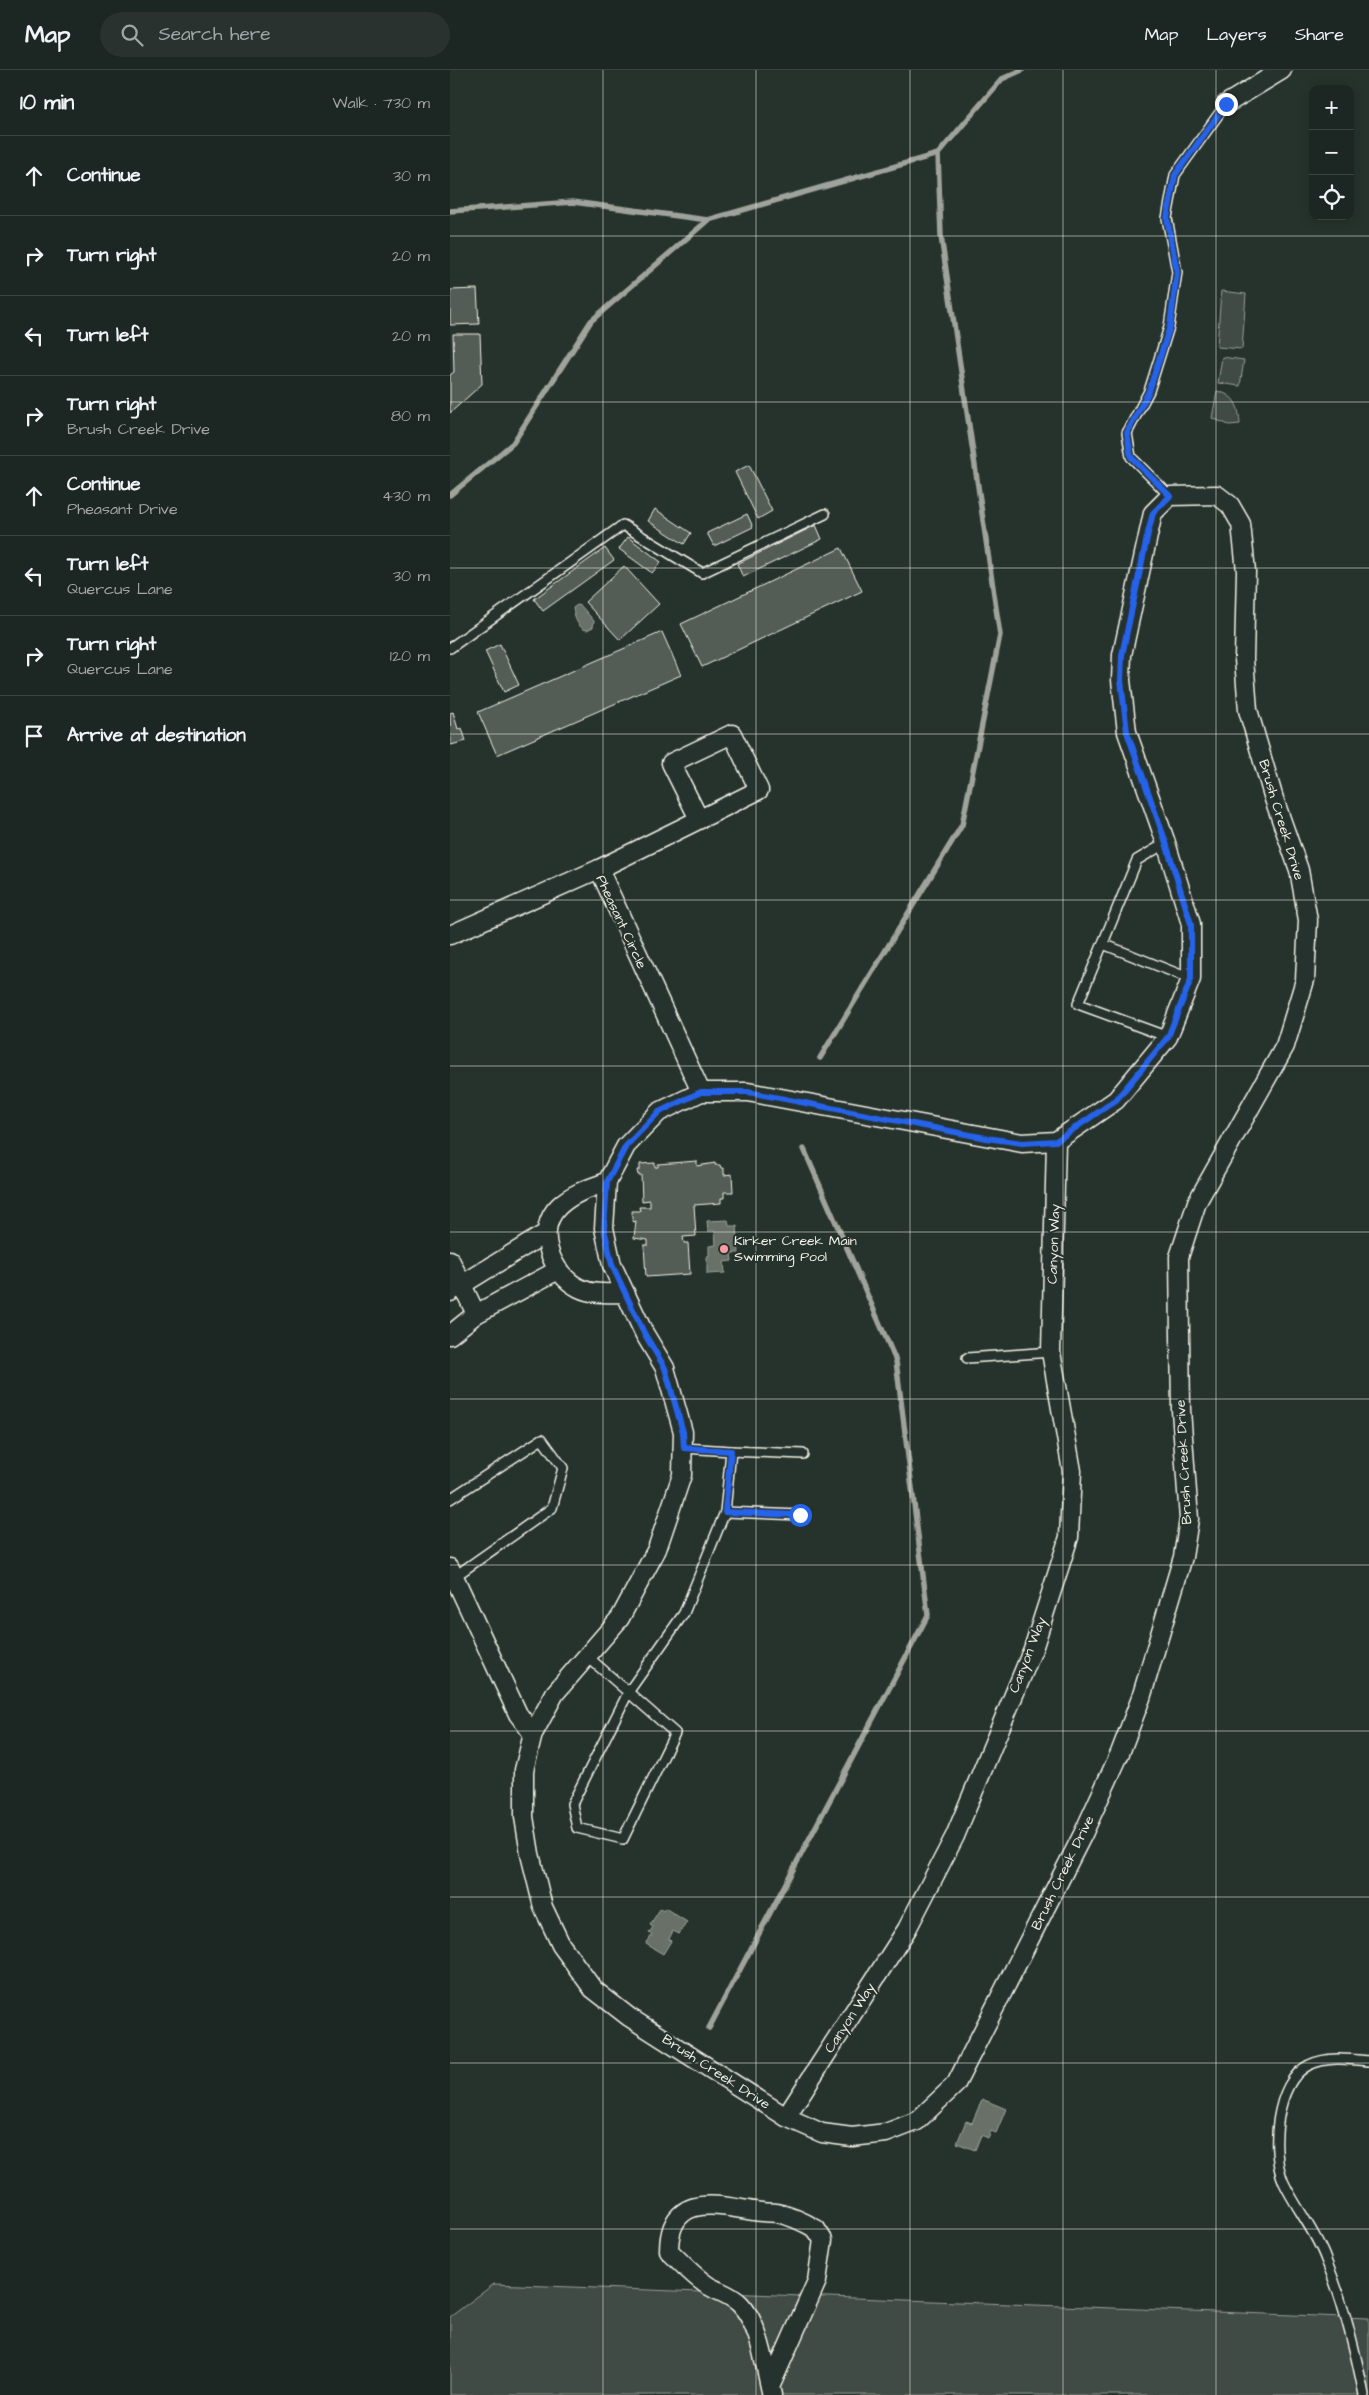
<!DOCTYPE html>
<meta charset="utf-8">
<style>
body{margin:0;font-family:"Architects Daughter",sans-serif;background:#29322f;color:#f1f3f6}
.controls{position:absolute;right:15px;top:15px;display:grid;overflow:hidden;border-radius:10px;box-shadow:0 2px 12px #0003}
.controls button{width:45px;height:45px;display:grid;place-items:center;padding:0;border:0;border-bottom:1px solid #3a4340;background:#1c2622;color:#f1f3f6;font:25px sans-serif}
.stop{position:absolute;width:15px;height:15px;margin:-11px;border:4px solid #2563eb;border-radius:50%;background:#fff}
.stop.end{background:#2563eb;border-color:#fff;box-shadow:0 1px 5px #0008}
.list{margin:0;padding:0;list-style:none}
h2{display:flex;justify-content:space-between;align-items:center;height:65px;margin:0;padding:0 20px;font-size:21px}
h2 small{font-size:16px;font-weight:400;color:#a0a5a5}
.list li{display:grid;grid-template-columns:32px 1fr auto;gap:15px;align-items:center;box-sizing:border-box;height:80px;padding:0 20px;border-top:1px solid #3a4340}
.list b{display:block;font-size:19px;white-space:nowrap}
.list p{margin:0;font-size:16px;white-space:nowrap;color:#a0a5a5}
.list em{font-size:16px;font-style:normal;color:#a0a5a5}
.icon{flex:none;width:28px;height:28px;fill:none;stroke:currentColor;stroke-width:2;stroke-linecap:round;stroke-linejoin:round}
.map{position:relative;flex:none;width:919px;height:2325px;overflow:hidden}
header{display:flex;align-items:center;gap:30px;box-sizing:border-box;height:70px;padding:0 25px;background:#1c2622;border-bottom:1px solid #3a4340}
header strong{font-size:24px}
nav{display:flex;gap:28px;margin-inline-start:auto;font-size:18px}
.search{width:350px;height:45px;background:#29322f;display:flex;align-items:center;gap:12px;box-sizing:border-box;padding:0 18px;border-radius:28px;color:#a0a5a5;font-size:19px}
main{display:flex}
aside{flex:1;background:#1c2622}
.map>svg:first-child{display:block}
.green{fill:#414b45;stroke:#9a9e96}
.water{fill:#676f68;stroke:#9fa39b}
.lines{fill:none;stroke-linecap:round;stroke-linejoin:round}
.stream{stroke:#9fa39b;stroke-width:5.5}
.building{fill:#525c55;stroke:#f4f1e8}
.service-casing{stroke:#f4f1e8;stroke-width:12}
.minor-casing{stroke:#f4f1e8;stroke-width:21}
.service{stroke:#26332d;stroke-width:9}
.minor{stroke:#26332d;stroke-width:18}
.route{stroke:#2563eb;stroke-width:6}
.grid{fill:none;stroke:#f4f1e8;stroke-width:1;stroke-opacity:0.55}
.poi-dot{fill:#ff9aa2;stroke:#26332d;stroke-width:2}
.labels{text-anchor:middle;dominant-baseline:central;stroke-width:4;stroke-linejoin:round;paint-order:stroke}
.street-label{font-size:14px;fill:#f4f1e8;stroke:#26332d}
.poi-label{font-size:14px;fill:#f4f1e8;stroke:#26332d;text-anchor:start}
</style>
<header>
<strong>Map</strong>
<div class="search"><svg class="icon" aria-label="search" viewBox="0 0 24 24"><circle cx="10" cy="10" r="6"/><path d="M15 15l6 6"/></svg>Search here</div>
<nav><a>Map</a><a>Layers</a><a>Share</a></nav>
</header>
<main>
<aside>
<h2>10 min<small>Walk · 730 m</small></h2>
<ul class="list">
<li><svg class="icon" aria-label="ahead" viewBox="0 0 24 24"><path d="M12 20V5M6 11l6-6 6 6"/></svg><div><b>Continue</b></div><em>30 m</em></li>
<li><svg class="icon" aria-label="right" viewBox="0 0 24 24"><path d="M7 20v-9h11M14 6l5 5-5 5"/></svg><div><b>Turn right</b></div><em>20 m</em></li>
<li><svg class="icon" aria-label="left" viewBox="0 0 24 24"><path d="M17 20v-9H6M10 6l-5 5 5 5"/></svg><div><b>Turn left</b></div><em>20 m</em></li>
<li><svg class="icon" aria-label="right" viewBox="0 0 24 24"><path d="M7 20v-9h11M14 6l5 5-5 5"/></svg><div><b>Turn right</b><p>Brush Creek Drive</p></div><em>80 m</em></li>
<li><svg class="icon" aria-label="ahead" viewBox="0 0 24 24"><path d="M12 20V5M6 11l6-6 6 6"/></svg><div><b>Continue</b><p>Pheasant Drive</p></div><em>430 m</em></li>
<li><svg class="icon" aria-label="left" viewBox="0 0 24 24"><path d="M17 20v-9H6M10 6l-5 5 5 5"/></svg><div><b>Turn left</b><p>Quercus Lane</p></div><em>30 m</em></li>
<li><svg class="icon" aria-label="right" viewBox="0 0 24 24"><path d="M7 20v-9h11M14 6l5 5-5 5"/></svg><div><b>Turn right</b><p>Quercus Lane</p></div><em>120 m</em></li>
<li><svg class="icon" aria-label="arrive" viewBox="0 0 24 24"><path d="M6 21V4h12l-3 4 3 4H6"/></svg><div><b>Arrive at destination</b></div></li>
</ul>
</aside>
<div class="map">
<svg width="919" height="2325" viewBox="0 0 919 2325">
<rect width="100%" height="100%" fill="#26332d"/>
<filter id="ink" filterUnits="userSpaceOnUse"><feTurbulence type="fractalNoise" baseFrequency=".02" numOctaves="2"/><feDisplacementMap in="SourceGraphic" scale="10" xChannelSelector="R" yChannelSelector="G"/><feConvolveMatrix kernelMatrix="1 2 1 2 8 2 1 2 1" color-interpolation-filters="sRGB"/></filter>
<g filter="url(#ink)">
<g class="green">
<path d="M 771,221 L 796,224 L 792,279 L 767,277 Z"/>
<path d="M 772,287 L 794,290 L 790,316 L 768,313 Z"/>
<path d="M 767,321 C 785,325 789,336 790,354 L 779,355 L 762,348 Z"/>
<path d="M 44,2214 L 919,2248 L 919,2325 L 0,2325 L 0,2247 Z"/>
</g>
<g class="water">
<path d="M 127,535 L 131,536 L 144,551 L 143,557 L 137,560 C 128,559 124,547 123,538 Z"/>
<path d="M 278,1150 L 279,1156 L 287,1156 L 289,1183 L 281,1183 L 282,1191 L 274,1192 L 275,1203 L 257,1204 L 257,1186 L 259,1186 L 259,1176 L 266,1175 L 265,1161 L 258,1161 L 257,1151 Z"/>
<path d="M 215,1838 L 237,1852 L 229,1864 L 223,1861 L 219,1869 L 221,1871 L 213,1884 L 196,1874 L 202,1865 L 199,1863 L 203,1857 L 200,1855 L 210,1839 L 213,1841 Z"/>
<path d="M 532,2029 L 556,2039 L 546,2063 L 541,2061 L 538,2068 L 531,2065 L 525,2080 L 507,2073 L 516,2051 L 522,2053 Z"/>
</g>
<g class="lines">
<g class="stream">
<path d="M 0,141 L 123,132 L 258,150 L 488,84"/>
<path d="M 0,425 L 63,373 L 141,251 L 258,150"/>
<path d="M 370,988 L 512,755 L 550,565 L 491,166 L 488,84 L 552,9 L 572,0"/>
<path d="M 259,1958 L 478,1545 L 446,1291 L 354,1079"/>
</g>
</g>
<g class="building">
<path d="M 27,219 L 29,254 L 0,255 L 0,220 Z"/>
<path d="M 3,264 L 30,264 L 32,314 L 0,343 L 0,305 L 4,302 Z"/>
<path d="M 299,395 L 322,441 L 308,449 L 285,402 Z"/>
<path d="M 205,439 L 241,463 L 234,474 L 198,451 Z"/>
<path d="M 297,444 L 303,457 L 264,476 L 257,463 Z"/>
<path d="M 366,455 L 372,469 L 293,507 L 287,494 Z"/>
<path d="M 178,467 L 211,492 L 202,503 L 169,479 Z"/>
<path d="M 155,478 L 164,490 L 93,541 L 84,529 Z"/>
<path d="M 391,478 L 412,521 L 252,597 L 231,554 Z"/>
<path d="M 174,496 L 209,534 L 170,570 L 135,532 Z"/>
<path d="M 212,562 L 231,605 L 47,685 L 28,642 Z"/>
<path d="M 50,574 L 69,615 L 54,622 L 35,581 Z"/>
<path d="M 3,642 L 8,659 L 12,658 L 16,671 L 1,675 L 0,643 Z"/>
<path d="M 247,1091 L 247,1096 L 265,1093 L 265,1095 L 270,1095 L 271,1098 L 274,1098 L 274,1105 L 282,1104 L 283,1122 L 274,1122 L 274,1128 L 271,1128 L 271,1133 L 244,1135 L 246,1166 L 233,1167 L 234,1173 L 238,1173 L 240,1204 L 196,1207 L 194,1175 L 198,1175 L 198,1170 L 184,1168 L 186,1151 L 183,1152 L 182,1141 L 190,1141 L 189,1137 L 200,1137 L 200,1130 L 192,1131 L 191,1105 L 188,1105 L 187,1100 L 190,1100 L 190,1094 L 205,1093 L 205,1097 L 208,1097 L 208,1094 Z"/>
</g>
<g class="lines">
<defs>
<g id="service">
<path d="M 720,426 L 681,387 L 677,363 L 699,321 L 719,257 L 727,202 L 717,148 L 725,105 L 776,34"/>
<path d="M 0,578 L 173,455 L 252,503 L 375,444"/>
<path d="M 716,773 L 687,790 L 628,934 L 718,967"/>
<path d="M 653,874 L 741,909"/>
<path d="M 517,1288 L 601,1282"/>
<path d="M 281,1381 L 353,1384"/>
<path d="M 0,1429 L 92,1369 L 113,1398 L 102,1438 L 4,1507"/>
<path d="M 275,1442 L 350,1445"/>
<path d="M 138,1587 L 225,1663 L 173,1769 L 127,1758 L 122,1734 L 179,1621 L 234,1543 L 275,1442 L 281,1381 L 234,1378"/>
<path d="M 914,2325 C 905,2279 894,2233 876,2190 C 866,2162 847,2140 834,2113 C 820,2083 825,2011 859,1995 C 877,1986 900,1989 919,1991"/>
</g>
<g id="minor">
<path d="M 776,34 L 832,0"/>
<path d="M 767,425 L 780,435 L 791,454 L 796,501 L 794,589 L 798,640 L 824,729 L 849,800 L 858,850 L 855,910 L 835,976 L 747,1132 L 729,1187 L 731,1340 L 739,1449 L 733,1487 L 691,1628 L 670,1683 L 633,1764 L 506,2014 L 467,2051 L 436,2063 L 402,2067 L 372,2063 L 336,2047 L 179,1947 L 143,1919 L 111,1875 L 93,1837 L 80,1784 L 74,1747 L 74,1700 L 83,1664 L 105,1623 L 170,1548 L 207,1479 L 232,1405 L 233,1362 L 215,1298 L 194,1263 L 162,1195 L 154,1158 L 157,1112 L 176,1076 L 209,1042 L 251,1022 L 298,1022 L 572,1073 L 606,1071 L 666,1030 L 718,967 L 741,909 L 741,854 L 716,773 L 677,662 L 671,610 L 672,585 L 703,443 L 720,426 Z"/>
<path d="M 149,799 L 251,1022"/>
<path d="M 0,865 L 149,799 L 309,720 L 282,664 L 221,693 L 249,749"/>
<path d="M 157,1112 C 140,1118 123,1123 109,1136 C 84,1160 101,1204 129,1218 C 143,1225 159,1223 175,1223"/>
<path d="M 0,1190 L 26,1244"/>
<path d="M 0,1222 L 96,1163"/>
<path d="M 0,1265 L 26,1244 L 108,1200"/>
<path d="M 0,1498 L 68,1644 L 83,1664"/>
<path d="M 336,2047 L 457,1859 L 505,1766 L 583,1579 L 619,1467 L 622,1401 L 601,1282 L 606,1071"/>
<path d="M 320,2317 L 367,2211 L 373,2170 L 366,2159 C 354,2152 341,2146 327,2143 C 322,2142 317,2143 312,2142 C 291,2140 250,2128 233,2143 C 221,2152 219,2167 219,2181 C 231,2192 243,2206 257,2215 C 268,2222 280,2224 290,2234 C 310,2254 315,2298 322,2325"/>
</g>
</defs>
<use href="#service" class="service-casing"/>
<use href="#minor" class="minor-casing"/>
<use href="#service" class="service"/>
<use href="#minor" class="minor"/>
</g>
</g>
<g class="lines" filter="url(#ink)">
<path class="route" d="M 350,1445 L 275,1442 L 281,1381 L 234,1378 L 233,1362 L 215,1298 L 194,1263 L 162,1195 L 154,1158 L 157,1112 L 176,1076 L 209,1042 L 251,1022 L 298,1022 L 536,1068 L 572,1073 L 606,1071 L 666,1030 L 718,967 L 741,909 L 741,854 L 716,773 L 677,662 L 671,610 L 672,585 L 698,463 L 703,443 L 720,426 L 681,387 L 677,363 L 699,321 L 720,256 L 727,202 L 717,148 L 725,105 L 776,34"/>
</g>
<path class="grid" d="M 153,0 L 153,2325M 306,0 L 306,2325M 460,0 L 460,2325M 613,0 L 613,2325M 766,0 L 766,2325M 0,166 L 919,166M 0,332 L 919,332M 0,498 L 919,498M 0,664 L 919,664M 0,830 L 919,830M 0,996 L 919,996M 0,1162 L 919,1162M 0,1329 L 919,1329M 0,1495 L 919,1495M 0,1661 L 919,1661M 0,1827 L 919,1827M 0,1993 L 919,1993M 0,2159 L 919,2159"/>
<circle class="poi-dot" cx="274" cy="1179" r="5"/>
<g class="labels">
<g class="street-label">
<text transform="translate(831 750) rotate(73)">Brush Creek Drive</text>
<text transform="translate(171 852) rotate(65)">Pheasant Circle</text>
<text transform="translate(604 1174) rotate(-88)">Canyon Way</text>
<text transform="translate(734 1392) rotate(-93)">Brush Creek Drive</text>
<text transform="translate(578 1585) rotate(-69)">Canyon Way</text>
<text transform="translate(613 1803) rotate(-64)">Brush Creek Drive</text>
<text transform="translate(400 1948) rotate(-57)">Canyon Way</text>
<text transform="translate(266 2002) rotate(33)">Brush Creek Drive</text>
</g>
<g class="poi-label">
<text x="284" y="1171">Kirker Creek Main<tspan x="284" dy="16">Swimming Pool</tspan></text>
</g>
</g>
</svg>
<div class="controls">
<button>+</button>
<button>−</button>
<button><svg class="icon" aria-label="locate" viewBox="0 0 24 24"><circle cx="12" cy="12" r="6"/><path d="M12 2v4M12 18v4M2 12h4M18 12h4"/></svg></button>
</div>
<div class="stop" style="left:350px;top:1445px"></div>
<div class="stop end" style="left:776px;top:34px"></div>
</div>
</main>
